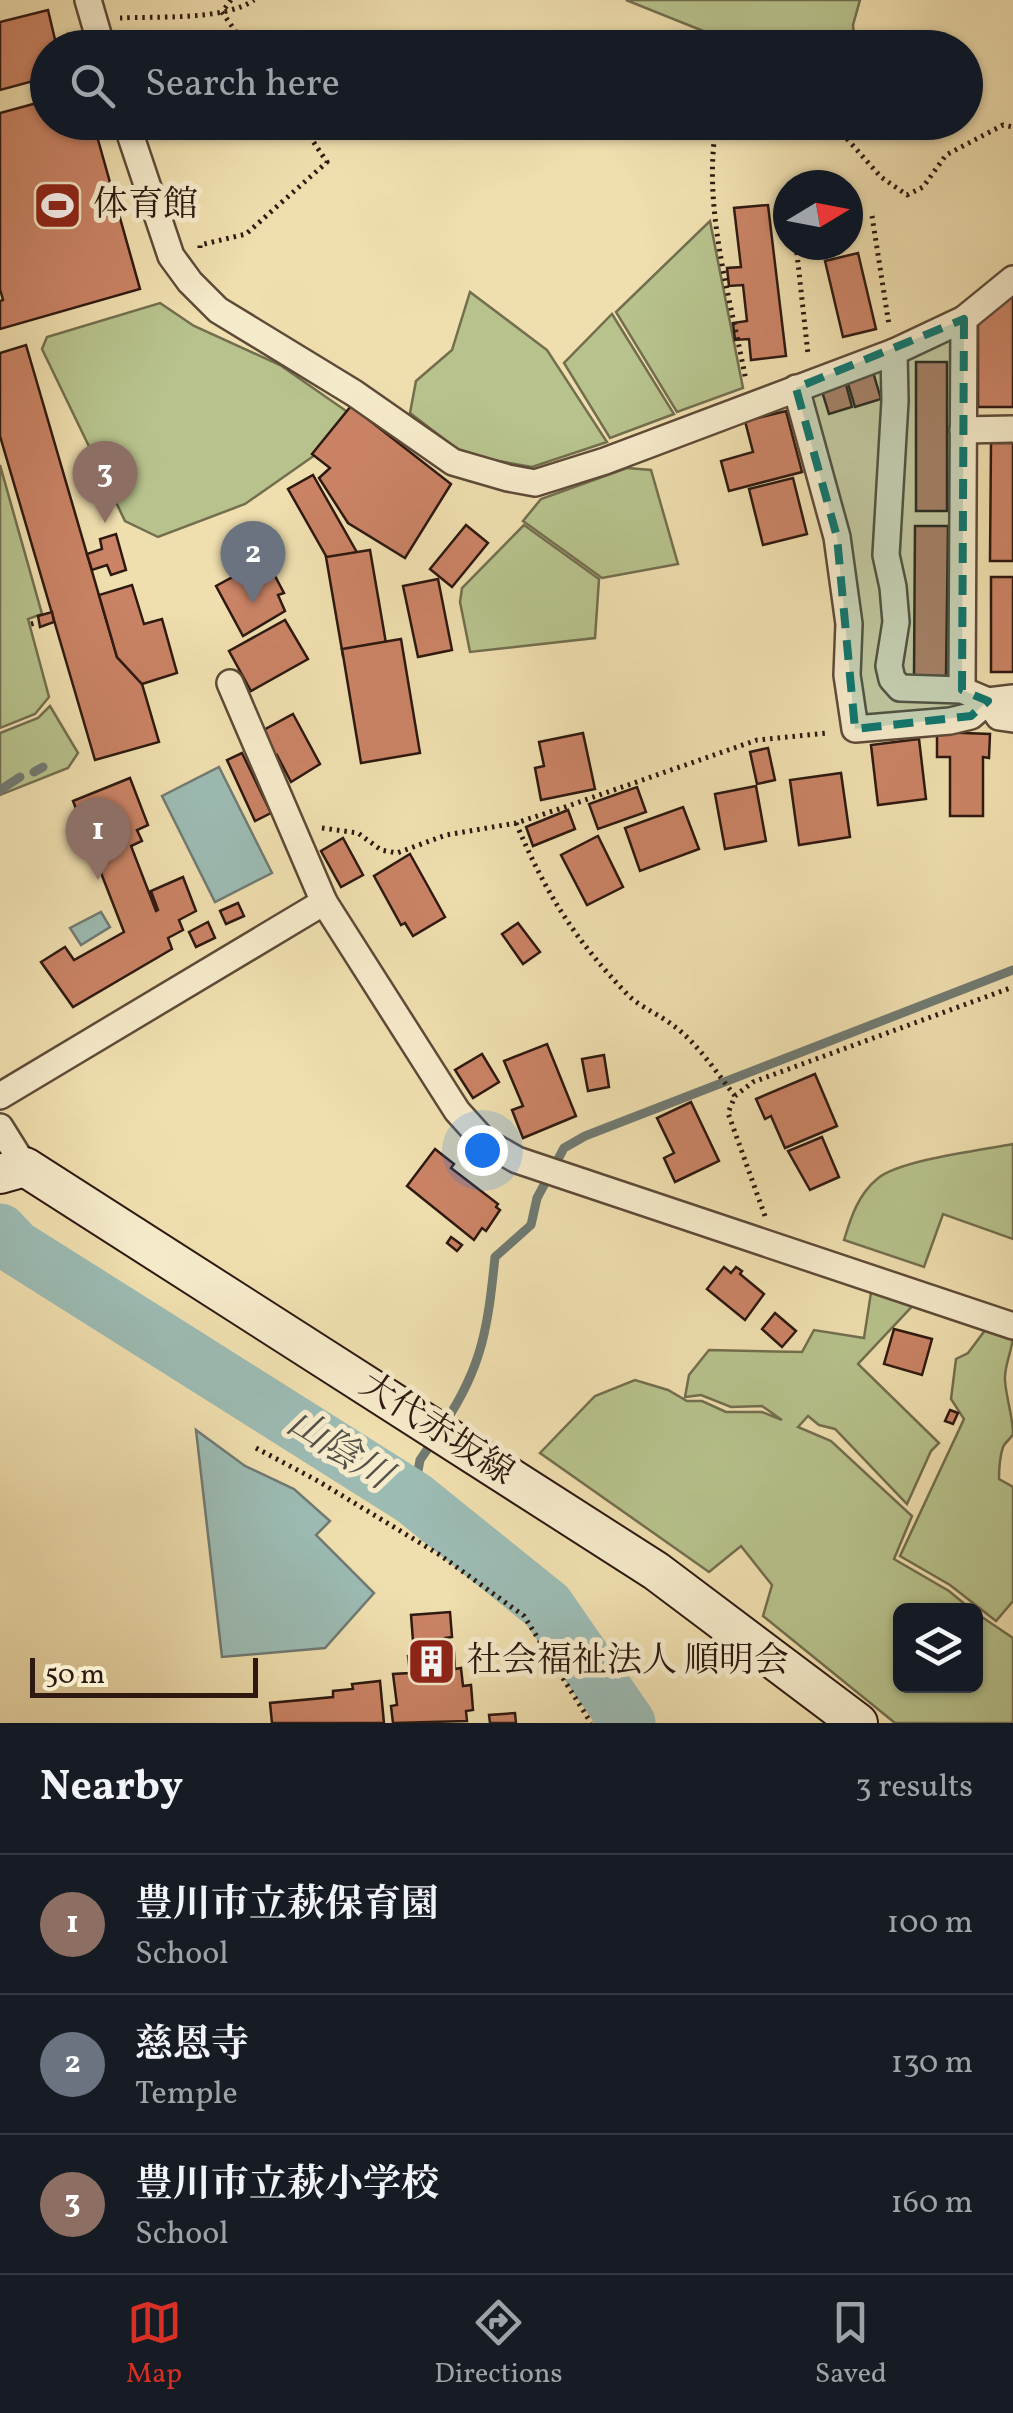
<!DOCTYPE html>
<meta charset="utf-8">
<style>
body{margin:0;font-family:Vollkorn,"Noto Serif JP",serif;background:#242831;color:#f1f3f6}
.controls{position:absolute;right:30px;bottom:30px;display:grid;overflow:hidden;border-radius:15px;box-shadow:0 2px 8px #0004}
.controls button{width:90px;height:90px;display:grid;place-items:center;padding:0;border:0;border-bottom:2px solid #363941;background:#171b24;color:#f1f3f6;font:50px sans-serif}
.compass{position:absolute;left:773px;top:170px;width:90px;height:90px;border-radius:50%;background:#171b24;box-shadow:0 2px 8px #0004;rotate:80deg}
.scale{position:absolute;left:30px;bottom:25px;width:228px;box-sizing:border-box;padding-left:10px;border:5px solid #2e1910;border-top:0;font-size:28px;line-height:35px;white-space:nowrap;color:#2e1910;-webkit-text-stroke:8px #f5eaca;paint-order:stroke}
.you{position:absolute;left:482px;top:1150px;width:35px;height:35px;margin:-25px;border:8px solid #fff;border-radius:50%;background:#1a73e8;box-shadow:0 0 0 15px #1a73e833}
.badge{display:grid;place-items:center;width:65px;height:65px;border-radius:50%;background:#d93025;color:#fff;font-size:32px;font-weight:700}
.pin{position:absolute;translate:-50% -82px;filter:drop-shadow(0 2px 5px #0008)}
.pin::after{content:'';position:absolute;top:52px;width:35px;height:30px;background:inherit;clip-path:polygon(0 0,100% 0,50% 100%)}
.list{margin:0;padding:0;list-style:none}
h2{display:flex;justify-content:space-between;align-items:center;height:130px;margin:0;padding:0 40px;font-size:42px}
h2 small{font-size:32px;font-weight:400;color:#9ea1a6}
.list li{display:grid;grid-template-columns:65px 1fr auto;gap:30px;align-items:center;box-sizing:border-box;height:140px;padding:0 40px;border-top:2px solid #363941}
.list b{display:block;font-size:38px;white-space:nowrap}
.list p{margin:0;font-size:32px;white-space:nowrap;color:#9ea1a6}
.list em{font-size:32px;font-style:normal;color:#9ea1a6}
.icon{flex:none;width:55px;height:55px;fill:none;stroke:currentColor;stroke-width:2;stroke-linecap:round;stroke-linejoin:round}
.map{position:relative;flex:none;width:1013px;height:1723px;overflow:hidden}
.search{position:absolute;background:#171b24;box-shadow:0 2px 8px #0004;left:30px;right:30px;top:30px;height:110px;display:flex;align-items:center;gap:25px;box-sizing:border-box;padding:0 35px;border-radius:55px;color:#9ea1a6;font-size:38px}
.sheet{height:550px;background:#171b24}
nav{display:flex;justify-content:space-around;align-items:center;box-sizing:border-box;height:140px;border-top:2px solid #363941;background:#171b24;font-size:28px;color:#9ea1a6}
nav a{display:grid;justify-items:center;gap:5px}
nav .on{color:#d93025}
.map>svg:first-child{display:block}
.green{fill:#b7c28c;stroke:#726e4e;stroke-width:2.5}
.water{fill:#9cbbb3;stroke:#707a72;stroke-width:2.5}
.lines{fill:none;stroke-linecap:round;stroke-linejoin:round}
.stream{stroke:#707a72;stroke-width:9}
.river{stroke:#9cbbb3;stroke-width:55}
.building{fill:#ca8365;stroke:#2e1910;stroke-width:2.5}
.street-casing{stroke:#5e4a38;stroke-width:30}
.secondary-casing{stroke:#2e1910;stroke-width:42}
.path{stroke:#2e1910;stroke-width:5;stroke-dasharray:2.5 5;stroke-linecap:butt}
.street{stroke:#f5eaca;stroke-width:25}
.secondary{stroke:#f5eaca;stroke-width:38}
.marked{fill:#0f766e;fill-opacity:0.2;stroke:#0f766e;stroke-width:8;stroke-dasharray:20 12;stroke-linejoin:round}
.labels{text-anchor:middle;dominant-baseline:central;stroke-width:10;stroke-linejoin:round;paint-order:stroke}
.poi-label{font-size:35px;fill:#2e1910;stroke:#f5eaca;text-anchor:start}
.street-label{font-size:35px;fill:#2e1910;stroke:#f5eaca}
.water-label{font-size:38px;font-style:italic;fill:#545249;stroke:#f5eaca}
</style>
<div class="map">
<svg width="1013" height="1723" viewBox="0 0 1013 1723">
<rect width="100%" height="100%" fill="#efdeae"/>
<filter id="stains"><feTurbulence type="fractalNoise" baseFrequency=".002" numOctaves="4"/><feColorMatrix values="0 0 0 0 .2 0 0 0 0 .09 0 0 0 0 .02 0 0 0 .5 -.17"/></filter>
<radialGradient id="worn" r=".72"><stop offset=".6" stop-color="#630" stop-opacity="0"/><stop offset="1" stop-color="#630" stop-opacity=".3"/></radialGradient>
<g class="green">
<path d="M 626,0 L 860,0 L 853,25 L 855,47 L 743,47 Z"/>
<path d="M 710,221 L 743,388 L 677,412 L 616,312 Z"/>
<path d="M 470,292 L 547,350 L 607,442 L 532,467 L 465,455 L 410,413 L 416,381 L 452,350 Z"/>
<path d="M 160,303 L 194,326 L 280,365 L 362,422 L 245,504 L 158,537 L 125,521 L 42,349 L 47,337 Z"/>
<path d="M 612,314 L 674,414 L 610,438 L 564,363 Z"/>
<path d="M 0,465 L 42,614 L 28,619 L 49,697 L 35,714 L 0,728 Z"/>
<path d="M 627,468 L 651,470 L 678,564 L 602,578 L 523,521 L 541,499 Z"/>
<path d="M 524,525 L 599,579 L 595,638 L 470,652 L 460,602 L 462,588 Z"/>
<path d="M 50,706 L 78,753 L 68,768 L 0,795 L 0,733 L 38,718 Z"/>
<path d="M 1013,1144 L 1013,1239 L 943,1214 L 924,1267 L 844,1240 C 851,1217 858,1195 877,1179 C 899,1160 982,1150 1013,1144 Z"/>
<path d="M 872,1286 L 918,1300 L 858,1364 L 939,1443 L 931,1451 L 907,1504 L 835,1429 L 819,1425 L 808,1416 L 798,1427 L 831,1441 L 912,1516 L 894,1559 L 949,1591 L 972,1610 L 900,1610 L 900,1686 L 976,1686 L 976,1613 L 1013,1638 L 1013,1723 L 895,1723 L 763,1616 L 772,1585 L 741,1546 L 709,1572 L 540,1453 L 595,1396 L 635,1380 L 668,1390 L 687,1401 L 702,1401 L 726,1412 L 762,1412 L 782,1420 L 762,1406 L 731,1407 L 701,1395 L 685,1397 L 689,1375 L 709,1350 L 802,1352 L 814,1330 L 864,1338 Z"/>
<path d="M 989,1325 L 1013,1334 C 1013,1350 1004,1365 1005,1380 C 1006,1398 1013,1416 1013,1434 C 1011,1439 1005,1442 1003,1447 C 1000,1456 999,1469 999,1479 L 1013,1487 L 1013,1601 L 996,1621 L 950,1585 L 900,1556 L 964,1419 L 951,1399 L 956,1359 L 968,1353 Z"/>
</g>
<g class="water">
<path d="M 219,767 L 272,873 L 215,902 L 162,796 Z"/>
<path d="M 101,912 L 110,927 L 81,945 L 70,928 Z"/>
<path d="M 196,1430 L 245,1466 L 294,1489 L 330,1521 L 316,1535 L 374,1593 L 325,1648 L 222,1657 Z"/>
</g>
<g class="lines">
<g class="stream">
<path d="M 34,772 L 43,767"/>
<path d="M 0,790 L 20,777"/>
<path d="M 444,1424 C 483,1366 488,1325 495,1257 L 531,1225 L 537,1198 L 564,1148 L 585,1136 L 1013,970"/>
<path d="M 413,1498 L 420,1460 L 433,1441"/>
</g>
<path class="river" d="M 0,1231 L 15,1247 L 413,1498 L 547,1606 L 628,1723"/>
</g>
<g class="building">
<path d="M 48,10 L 57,48 L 48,48 L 48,77 L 0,90 L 0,22 Z"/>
<path d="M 48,100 L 48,122 L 93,122 L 140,289 L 0,329 L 0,301 L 3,300 L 0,289 L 0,113 Z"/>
<path d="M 768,205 L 786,356 L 751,360 L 749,339 L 735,340 L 733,323 L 747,321 L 743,285 L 729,286 L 727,268 L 741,267 L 734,208 Z"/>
<path d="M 858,253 L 876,329 L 843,337 L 825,261 Z"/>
<path d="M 1013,294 L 1013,407 L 978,407 L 978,321 Z"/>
<path d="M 26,345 L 117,657 L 142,684 L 159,742 L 95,760 L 0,436 L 0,353 Z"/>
<rect x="916" y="362" width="31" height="149"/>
<path d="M 873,372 L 881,399 L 855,407 L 847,380 Z"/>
<path d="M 845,381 L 852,407 L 829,414 L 821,388 Z"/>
<path d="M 351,406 L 451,484 L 405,558 L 348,523 L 319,478 L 330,468 L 312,454 Z"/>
<path d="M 786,411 L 802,472 L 729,491 L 721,461 L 753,452 L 745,421 Z"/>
<path d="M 991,443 L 1013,443 L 1013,561 L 990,561 Z"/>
<path d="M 313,475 L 359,556 L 334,570 L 288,489 Z"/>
<path d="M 793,478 L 807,534 L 763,545 L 749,489 Z"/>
<path d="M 466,525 L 488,543 L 452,587 L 430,569 Z"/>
<path d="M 915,526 L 948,526 L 946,676 L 914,676 Z"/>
<path d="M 116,534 L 126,570 L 111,575 L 107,565 L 92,570 L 87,554 L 102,549 L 100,539 Z"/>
<path d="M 370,550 L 387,649 L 343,656 L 326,557 Z"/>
<path d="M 266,559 L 284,593 L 278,595 L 285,611 L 243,636 L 216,586 Z"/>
<rect x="991" y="577" width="22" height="95"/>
<path d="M 438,579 L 452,650 L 418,657 L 403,586 Z"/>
<path d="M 132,585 L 144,624 L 162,619 L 177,673 L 142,684 L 117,657 L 99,595 Z"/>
<path d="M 52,612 L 54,622 L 40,627 L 38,616 Z"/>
<path d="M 285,620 L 308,659 L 251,691 L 229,651 Z"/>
<path d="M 401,639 L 420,753 L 361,763 L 342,649 Z"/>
<path d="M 293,714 L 320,764 L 291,782 L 277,755 L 274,758 L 260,732 Z"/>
<path d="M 937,732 L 990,734 L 989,758 L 983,757 L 983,816 L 950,816 L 950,757 L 937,757 Z"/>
<path d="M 583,733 L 595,789 L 541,800 L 535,768 L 544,766 L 539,742 Z"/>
<path d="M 919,739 L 926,799 L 878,805 L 871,745 Z"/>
<path d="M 768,748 L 775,780 L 757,784 L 750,752 Z"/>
<path d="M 242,753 L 271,813 L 255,821 L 227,760 Z"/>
<path d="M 841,773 L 850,837 L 799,845 L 790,780 Z"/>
<path d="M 130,778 L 148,825 L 137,830 L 142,841 L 131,846 L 156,911 L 158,910 L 151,891 L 183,877 L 196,911 L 179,920 L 183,930 L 168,938 L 172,949 L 73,1007 L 41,962 L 65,947 L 74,960 L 124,932 L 73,801 Z"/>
<path d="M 756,786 L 766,841 L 725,849 L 715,794 Z"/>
<path d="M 637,787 L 646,812 L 598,829 L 589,804 Z"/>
<path d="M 683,807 L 699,849 L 640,871 L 625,828 Z"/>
<path d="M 568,810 L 575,829 L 533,846 L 526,827 Z"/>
<path d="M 598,836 L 623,887 L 587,905 L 561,855 Z"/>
<path d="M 343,838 L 363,875 L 341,887 L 321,851 Z"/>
<path d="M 410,854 L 445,917 L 413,936 L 405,923 L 401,925 L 374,876 Z"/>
<path d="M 238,903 L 244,916 L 226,924 L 220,911 Z"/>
<path d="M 208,922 L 215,938 L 196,947 L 189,932 Z"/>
<path d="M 518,923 L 540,952 L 523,964 L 502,934 Z"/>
<path d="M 547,1044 L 576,1116 L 523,1138 L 512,1110 L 523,1106 L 504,1061 Z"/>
<path d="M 482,1054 L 499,1082 L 473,1098 L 455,1070 Z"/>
<path d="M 604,1055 L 609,1087 L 588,1091 L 582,1059 Z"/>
<path d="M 815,1074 L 837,1126 L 785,1148 L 771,1116 L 765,1119 L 756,1099 Z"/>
<path d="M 691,1102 L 719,1161 L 675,1182 L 664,1158 L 674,1153 L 657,1118 Z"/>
<path d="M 822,1137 L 839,1177 L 810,1190 L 788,1151 Z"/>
<path d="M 435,1149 L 454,1164 L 451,1168 L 498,1204 L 496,1207 L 500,1210 L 486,1231 L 482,1228 L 474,1240 L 407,1186 Z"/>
<path d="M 451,1237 L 462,1245 L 457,1251 L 447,1243 Z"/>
<path d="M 724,1267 L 731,1273 L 736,1267 L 742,1271 L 740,1274 L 764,1294 L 745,1320 L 707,1289 Z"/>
<path d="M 775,1313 L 796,1331 L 782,1347 L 762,1329 Z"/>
<path d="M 894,1329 L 932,1339 L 922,1375 L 884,1364 Z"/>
<path d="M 950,1410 L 958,1413 L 953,1424 L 945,1421 Z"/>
<path d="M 450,1612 L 452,1637 L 445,1638 L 447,1652 L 454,1652 L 455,1669 L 461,1668 L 463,1686 L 471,1685 L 473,1710 L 466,1711 L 467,1721 L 393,1723 L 391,1706 L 397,1705 L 393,1674 L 410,1673 L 408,1656 L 421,1654 L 420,1640 L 413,1641 L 411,1615 Z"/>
<path d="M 380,1681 L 384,1723 L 272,1723 L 270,1703 L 333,1697 L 333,1691 L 353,1689 L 352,1684 Z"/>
<path d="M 515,1713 L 516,1723 L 490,1723 L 489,1715 Z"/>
</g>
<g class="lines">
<defs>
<g id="street">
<path d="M 88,0 L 102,48"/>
<path d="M 126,122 L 171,256 L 190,282 L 218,310 L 354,393 L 453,462 L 508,478 L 535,483 L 605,461 L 894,352 L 964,319 L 1013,279"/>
<path d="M 894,352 L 895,401 L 886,555 L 893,587 L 896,622 L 889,666 L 892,679 L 900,688 L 962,690 L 988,701 L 1013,698"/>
<path d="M 796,388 L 837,537 L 849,624 L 847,675 L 855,729 L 950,721 L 971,716 L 988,701 L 999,717 L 1013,719"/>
<path d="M 963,430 L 1013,429"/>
<path d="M 230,683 L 324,902"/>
<path d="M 962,690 L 964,319"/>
<path d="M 0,1096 L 324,902 L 457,1111 L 484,1141 L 517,1160 L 1013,1326"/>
<path d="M 0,1127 L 25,1167"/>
</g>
<path id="secondary" d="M 0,1174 L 25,1167 L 656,1571 L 858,1723"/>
</defs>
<use href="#street" class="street-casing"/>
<use href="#secondary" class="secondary-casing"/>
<g class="path">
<path d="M 231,0 L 222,12 L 247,48"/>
<path d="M 120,18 C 156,16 224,21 254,0"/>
<path d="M 717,122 C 701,205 731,299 746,381"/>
<path d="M 832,122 L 881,177 L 907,195 L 923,187 L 946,155 L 1003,125 L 1013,127"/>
<path d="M 872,216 L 889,325"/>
<path d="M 796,245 L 808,354"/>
<path d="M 200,248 L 200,245 L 246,234 L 327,162 L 300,122"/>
<path d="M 31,624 L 38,622"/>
<path d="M 516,823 C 546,894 575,940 629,996 C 642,1008 660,1015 674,1026 C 698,1044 716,1072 735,1096"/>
<path d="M 322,828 L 358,833 L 381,850 L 397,853 L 446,835 L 516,823 L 565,807 L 757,740 L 827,733"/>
<path d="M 765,1216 L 728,1113 L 735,1096 L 753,1082 L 1013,987"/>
<path d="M 256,1448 L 318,1481 L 440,1555 L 524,1616 L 591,1723"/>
</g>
<use href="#street" class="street"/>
<use href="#secondary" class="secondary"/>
</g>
<path class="marked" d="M 964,319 L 962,690 L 988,701 L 971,716 L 855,729 L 837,537 L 796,388 Z"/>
<defs>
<symbol id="stadium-square" viewBox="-11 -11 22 22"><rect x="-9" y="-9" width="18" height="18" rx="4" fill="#8f2418" stroke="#f5eaca"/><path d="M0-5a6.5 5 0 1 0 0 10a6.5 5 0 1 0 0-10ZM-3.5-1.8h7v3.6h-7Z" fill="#fff"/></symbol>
<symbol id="building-square" viewBox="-11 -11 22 22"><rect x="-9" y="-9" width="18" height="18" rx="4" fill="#8f2418" stroke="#f5eaca"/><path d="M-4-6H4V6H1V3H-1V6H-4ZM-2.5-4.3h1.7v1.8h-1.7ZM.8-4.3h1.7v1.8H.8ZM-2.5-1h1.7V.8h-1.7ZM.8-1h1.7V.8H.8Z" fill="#fff"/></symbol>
</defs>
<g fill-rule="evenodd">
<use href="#stadium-square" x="30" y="178" width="55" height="55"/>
<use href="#building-square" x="404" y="1634" width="55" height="55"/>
</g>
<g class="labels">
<g class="poi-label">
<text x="93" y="206">体育館</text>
<text x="467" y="1662">社会福祉法人 順明会</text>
</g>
<g class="street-label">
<text transform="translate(436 1430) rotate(33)">大代赤坂線</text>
</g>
<g class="water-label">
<text transform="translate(338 1451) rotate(32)">山陰川</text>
</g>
</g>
<rect width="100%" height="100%" filter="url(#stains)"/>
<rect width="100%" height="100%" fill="url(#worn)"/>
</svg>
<div class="controls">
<button><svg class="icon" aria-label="layers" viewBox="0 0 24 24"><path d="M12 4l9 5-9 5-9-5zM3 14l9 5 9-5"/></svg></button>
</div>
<svg class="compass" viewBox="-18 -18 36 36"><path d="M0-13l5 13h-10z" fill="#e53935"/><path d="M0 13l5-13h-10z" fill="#9ea1a6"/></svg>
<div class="scale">50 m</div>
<div class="you"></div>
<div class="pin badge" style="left:98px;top:880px;background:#8d6e63">1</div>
<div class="pin badge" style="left:253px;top:603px;background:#6b7280">2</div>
<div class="pin badge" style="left:105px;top:523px;background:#8d6e63">3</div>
<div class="search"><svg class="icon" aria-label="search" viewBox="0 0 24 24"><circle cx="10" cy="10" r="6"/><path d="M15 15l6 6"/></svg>Search here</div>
</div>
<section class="sheet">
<h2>Nearby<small>3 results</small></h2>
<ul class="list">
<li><span class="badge" style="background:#8d6e63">1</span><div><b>豊川市立萩保育園</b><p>School</p></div><em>100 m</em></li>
<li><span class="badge" style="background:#6b7280">2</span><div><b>慈恩寺</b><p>Temple</p></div><em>130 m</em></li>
<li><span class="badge" style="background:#8d6e63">3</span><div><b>豊川市立萩小学校</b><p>School</p></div><em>160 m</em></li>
</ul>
</section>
<nav>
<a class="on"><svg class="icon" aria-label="map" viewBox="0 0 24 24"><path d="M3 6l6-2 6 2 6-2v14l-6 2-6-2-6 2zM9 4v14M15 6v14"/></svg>Map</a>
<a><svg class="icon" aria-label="directions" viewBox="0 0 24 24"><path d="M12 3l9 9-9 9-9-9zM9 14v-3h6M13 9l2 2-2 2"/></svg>Directions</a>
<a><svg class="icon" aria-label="saved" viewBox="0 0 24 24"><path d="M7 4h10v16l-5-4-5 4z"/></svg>Saved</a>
</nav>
